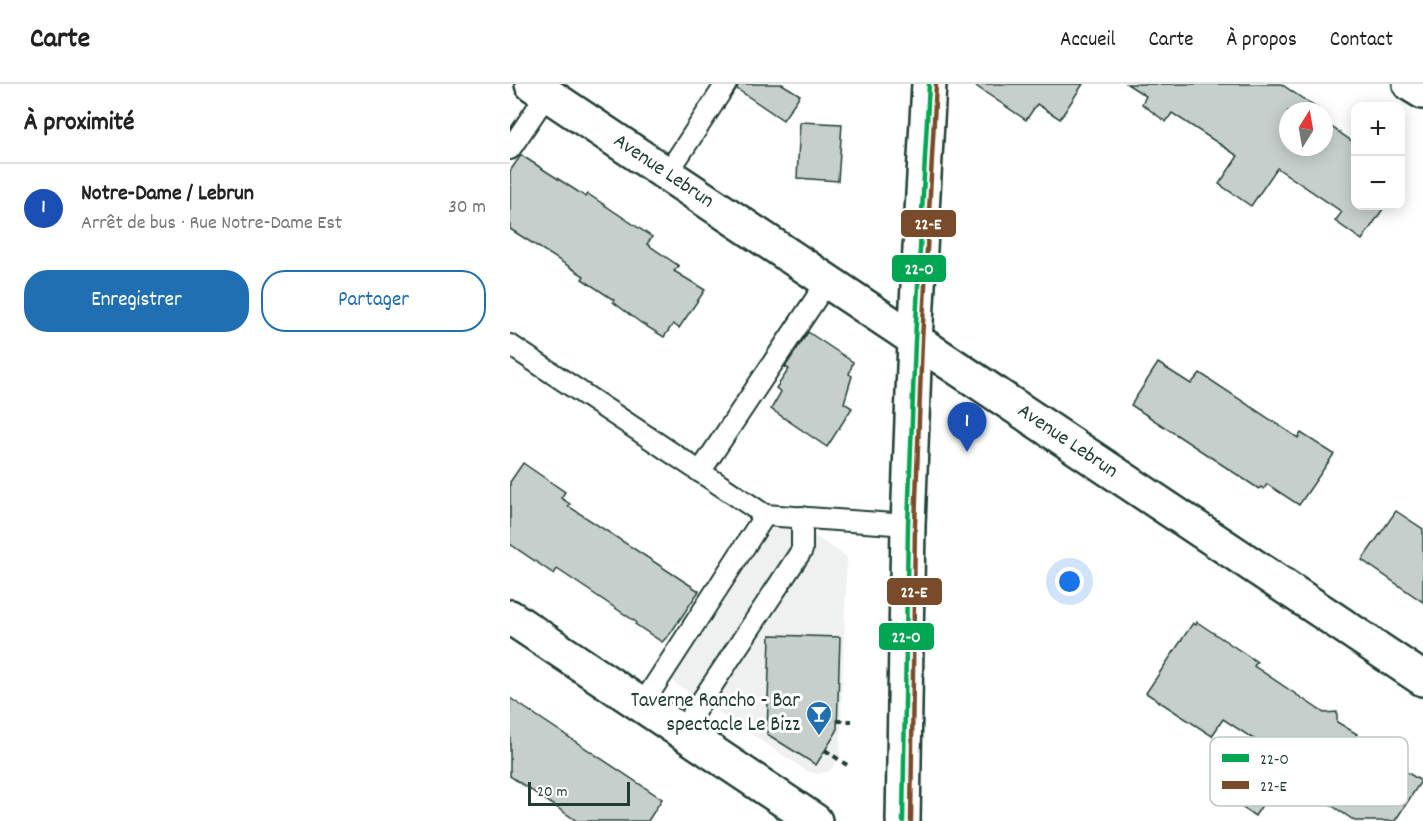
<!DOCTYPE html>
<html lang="fr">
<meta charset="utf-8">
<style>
body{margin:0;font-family:Dekko,sans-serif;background:#f6f6f6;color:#222}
.controls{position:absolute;right:18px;top:18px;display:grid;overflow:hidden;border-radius:12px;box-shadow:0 3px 15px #0003}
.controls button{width:54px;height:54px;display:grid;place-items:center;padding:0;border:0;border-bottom:2px solid #e0e0e0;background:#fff;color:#222;font:30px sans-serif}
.compass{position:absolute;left:769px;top:18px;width:54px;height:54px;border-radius:50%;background:#fff;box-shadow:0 3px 15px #0003;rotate:11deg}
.scale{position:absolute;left:18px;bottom:15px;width:102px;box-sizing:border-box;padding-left:6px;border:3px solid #1f3d34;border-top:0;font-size:16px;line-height:21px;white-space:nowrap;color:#1f3d34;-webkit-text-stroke:4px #fff;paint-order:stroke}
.you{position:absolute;left:560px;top:498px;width:21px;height:21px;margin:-15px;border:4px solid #fff;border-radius:50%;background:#1a73e8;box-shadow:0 0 0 9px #1a73e833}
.badge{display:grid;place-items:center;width:39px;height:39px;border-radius:50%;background:#1f6fb2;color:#fff;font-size:20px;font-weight:700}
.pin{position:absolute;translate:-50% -50px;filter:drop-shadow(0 2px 3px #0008)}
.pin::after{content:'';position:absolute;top:32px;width:21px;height:18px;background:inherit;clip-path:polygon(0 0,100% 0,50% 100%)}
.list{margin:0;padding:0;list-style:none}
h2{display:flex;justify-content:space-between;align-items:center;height:78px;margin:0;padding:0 24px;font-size:26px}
h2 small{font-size:20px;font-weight:400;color:#767676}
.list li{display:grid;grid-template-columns:39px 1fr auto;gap:18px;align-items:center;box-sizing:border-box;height:90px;padding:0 24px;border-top:2px solid #e0e0e0}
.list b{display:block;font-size:22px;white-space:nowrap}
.list p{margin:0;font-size:20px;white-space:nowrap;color:#767676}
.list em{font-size:20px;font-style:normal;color:#767676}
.actions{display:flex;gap:12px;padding:18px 24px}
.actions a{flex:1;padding:14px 0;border:2px solid #1f6fb2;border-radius:24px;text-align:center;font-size:21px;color:#1f6fb2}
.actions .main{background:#1f6fb2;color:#fff}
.map{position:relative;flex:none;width:913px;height:737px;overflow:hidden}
header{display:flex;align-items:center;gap:36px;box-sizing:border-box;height:84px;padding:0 30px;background:#fff;border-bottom:2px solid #e0e0e0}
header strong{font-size:28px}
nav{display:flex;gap:33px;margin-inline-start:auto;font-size:21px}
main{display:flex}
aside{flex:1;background:#fff}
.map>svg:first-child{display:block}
.built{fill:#eef1f0}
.building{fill:#c7cfcc;stroke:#1f3d34;stroke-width:1.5}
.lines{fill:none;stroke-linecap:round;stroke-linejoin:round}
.service-casing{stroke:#1f3d34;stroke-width:24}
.minor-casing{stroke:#1f3d34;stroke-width:38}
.secondary-casing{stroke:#1f3d34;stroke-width:38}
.path{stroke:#1f3d34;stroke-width:4;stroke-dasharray:6 4.5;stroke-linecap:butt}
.service{stroke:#fff;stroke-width:20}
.minor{stroke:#fff;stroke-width:33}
.secondary{stroke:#fff;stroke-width:33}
.bus-1-casing{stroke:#fff;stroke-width:9}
.bus-2-casing{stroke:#fff;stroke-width:9}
.bus-1{stroke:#00a651;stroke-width:4.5}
.bus-2{stroke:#7a4b2a;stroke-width:4.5}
.labels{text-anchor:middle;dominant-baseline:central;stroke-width:6;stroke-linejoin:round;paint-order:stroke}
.street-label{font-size:21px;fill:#1f3d34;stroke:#fff}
.poi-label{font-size:21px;fill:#1f3d34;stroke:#fff;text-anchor:end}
.key{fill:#fff;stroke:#bcc5c2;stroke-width:1.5}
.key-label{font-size:16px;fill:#1f3d34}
.line-badge{stroke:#fff;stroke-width:2}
.badge-label{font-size:16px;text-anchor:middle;font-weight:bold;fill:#fff}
</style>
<header>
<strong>Carte</strong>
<nav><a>Accueil</a><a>Carte</a><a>À propos</a><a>Contact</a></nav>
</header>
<main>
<aside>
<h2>À proximité<small></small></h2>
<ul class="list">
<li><span class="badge" style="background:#1a4fb4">1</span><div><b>Notre-Dame / Lebrun</b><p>Arrêt de bus · Rue Notre-Dame Est</p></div><em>30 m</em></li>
</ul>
<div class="actions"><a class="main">Enregistrer</a><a>Partager</a></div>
</aside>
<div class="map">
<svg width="913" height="737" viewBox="0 0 913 737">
<rect width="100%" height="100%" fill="#fff"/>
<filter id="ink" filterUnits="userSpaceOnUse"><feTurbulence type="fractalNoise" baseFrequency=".0167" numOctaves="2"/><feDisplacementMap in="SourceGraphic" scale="12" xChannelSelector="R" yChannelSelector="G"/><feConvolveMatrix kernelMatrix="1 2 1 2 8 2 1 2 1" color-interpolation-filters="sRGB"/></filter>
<g filter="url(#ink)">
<path class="built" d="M 269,429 L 337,473 L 330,672 L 325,680 L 319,687 L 308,690 L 298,688 L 160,596 Z"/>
<g class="building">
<path d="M 228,0 L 272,0 L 290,11 L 273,36 L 227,5 Z"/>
<path d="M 463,0 L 573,0 L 550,35 L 527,20 L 516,36 Z"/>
<path d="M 617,0 L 771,0 L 808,25 L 806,27 L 778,27 L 778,63 L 814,63 L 814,38 L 846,60 L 846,122 L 875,122 L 852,156 L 825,137 L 832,128 L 767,84 L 741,122 L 709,100 L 728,72 L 662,29 L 656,38 L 632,20 L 636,12 Z"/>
<path d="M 290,38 L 332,40 L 328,97 L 287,94 Z"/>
<path d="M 11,71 L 76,113 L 78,110 L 142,153 L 137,160 L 169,182 L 164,187 L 195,206 L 169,244 L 163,240 L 154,253 L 131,239 L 103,218 L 104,216 L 72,195 L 74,192 L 0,145 L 0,87 Z"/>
<path d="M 298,248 L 343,278 L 339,290 L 342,292 L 334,319 L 342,324 L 317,363 L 261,325 L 271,308 L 266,304 L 279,285 L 275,283 Z"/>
<path d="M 648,279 L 681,300 L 690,289 L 788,354 L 791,349 L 824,370 L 789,421 L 757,400 L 754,405 L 751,403 L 749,405 L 621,321 Z"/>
<path d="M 13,379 L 55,408 L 51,414 L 60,420 L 58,422 L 189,507 L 160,550 L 152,558 L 125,540 L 126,538 L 47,485 L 44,490 L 0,460 L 0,398 Z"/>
<path d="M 886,427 L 913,445 L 913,518 L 852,476 Z"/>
<path d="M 687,538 L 747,578 L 744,582 L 814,629 L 827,628 L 827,638 L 847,650 L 844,655 L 911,697 L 885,737 L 845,737 L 773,689 L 745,732 L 722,717 L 756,663 L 713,635 L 702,652 L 636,609 L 683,539 L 686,541 Z"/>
<path d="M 260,551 L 330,553 L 327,647 L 306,681 L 257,650 Z"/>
<path d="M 0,614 L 152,715 L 138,737 L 67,737 L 0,692 Z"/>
</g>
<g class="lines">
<defs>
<g id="service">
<path d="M 0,65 L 37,10"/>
<path d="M 157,90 L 216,0"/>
<path d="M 0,261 L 255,431 L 132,621"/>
<path d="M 190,388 L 317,198"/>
<path d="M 255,431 L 398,441"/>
<path d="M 171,648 L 292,466 L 292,433"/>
</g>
<g id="minor">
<path d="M 22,0 L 913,595"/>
<path d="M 900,0 L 913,8"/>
<path d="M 0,533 L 305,737"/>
</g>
<path id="secondary" d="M 393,737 L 398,441 L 405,257 L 419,0"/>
</defs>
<use href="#service" class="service-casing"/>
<use href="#minor" class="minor-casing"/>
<use href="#secondary" class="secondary-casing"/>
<g class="path">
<path d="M 327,637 L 342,637"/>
<path d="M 315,666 L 337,681"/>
</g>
<use href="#service" class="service"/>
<use href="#minor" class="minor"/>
<use href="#secondary" class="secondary"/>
<defs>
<path id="bus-1" d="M 393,737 L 398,441 L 405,257 L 419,0"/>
<path id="bus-2" d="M 401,737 L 405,441 L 412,257 L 426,0"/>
</defs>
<use href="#bus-1" class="bus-1-casing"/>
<use href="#bus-2" class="bus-2-casing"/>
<use href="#bus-1" class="bus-1"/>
<use href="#bus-2" class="bus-2"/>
</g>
</g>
<defs>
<symbol id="bar-pin" viewBox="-11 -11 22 30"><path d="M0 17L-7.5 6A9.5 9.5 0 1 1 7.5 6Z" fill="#1f6fb2" stroke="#fff"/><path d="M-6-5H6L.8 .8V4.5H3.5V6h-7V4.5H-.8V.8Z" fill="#fff"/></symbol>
</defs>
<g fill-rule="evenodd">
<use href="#bar-pin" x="294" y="615" width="30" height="40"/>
</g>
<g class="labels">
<g class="street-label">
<text transform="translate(153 88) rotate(34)">Avenue Lebrun</text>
<text transform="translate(557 358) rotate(34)">Avenue Lebrun</text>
</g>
<g class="poi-label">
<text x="290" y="618">Taverne Rancho - Bar<tspan x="290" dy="24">spectacle Le Bizz</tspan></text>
</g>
</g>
<rect x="700" y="653" width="198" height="69" rx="9" class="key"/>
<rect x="712" y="670" width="27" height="8" fill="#00a651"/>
<rect x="712" y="697" width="27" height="8" fill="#7a4b2a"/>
<g class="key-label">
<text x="750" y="680">22-O</text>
<text x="750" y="707">22-E</text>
</g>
<g class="line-badge">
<rect x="390" y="125" width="57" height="29" rx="6" fill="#7a4b2a"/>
<rect x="381" y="170" width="56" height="29" rx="6" fill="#00a651"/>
<rect x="376" y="493" width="57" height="29" rx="6" fill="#7a4b2a"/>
<rect x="368" y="538" width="57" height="29" rx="6" fill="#00a651"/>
</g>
<g class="badge-label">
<text x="418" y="145">22-E</text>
<text x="409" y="190">22-O</text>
<text x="404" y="513">22-E</text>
<text x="396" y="558">22-O</text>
</g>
</svg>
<div class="controls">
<button>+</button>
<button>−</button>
</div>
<svg class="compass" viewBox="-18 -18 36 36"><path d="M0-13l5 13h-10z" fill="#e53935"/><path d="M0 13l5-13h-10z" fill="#767676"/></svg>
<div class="scale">20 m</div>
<div class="you"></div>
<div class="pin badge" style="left:457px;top:368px;background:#1a4fb4">1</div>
</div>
</main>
